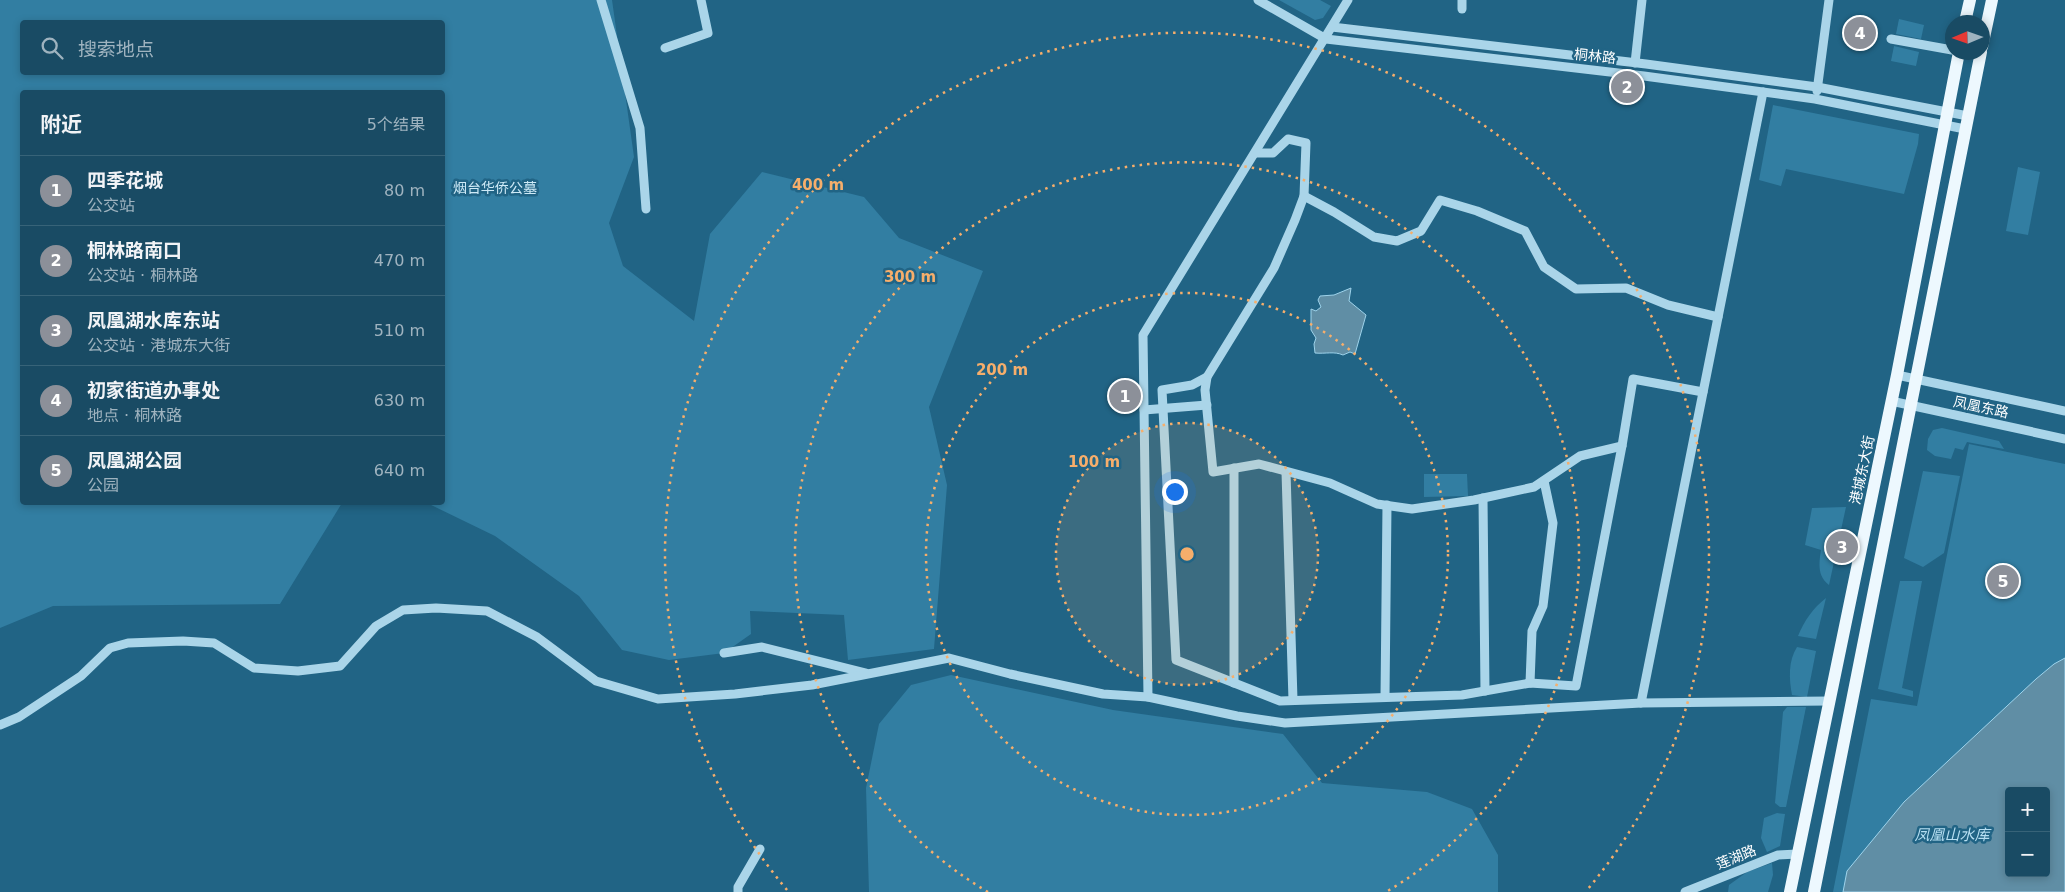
<!DOCTYPE html>
<html lang="zh">
<meta charset="utf-8">
<style>
body{margin:0;font-family:"DejaVu Sans","Noto Sans SC",sans-serif;background:#26556d;color:#f1f3f6}
.controls{position:absolute;right:15px;bottom:15px;display:grid;overflow:hidden;border-radius:5px;box-shadow:0 2px 8px #0003}
.controls button{width:45px;height:45px;display:grid;place-items:center;padding:0;border:0;border-bottom:1px solid #376378;background:#194b64;color:#f1f3f6;font:25px sans-serif}
.compass{position:absolute;left:1945px;top:15px;width:45px;height:45px;border-radius:50%;background:#194b64;box-shadow:0 2px 8px #0003;rotate:268deg}
.you{position:absolute;left:1174px;top:491px;width:18px;height:18px;margin:-12px;border:4px solid #fff;border-radius:50%;background:#1a73e8;box-shadow:0 0 0 8px #1a73e833}
.badge{display:grid;place-items:center;width:32px;height:32px;border-radius:50%;background:#8c9099;color:#fff;font-size:16px;font-weight:700}
.pin{position:absolute;translate:-50% -50%;border:2px solid #fff;box-shadow:0 1px 5px #0006}
.list{margin:0;padding:0;list-style:none}
h2{display:flex;justify-content:space-between;align-items:center;height:65px;margin:0;padding:0 20px;font-size:21px}
h2 small{font-size:16px;font-weight:400;color:#9fb3bf}
.list li{display:grid;grid-template-columns:32px 1fr auto;gap:15px;align-items:center;box-sizing:border-box;height:70px;padding:0 20px;border-top:1px solid #376378}
.list b{display:block;font-size:19px;white-space:nowrap}
.list p{margin:0;font-size:16px;white-space:nowrap;color:#9fb3bf}
.list em{font-size:16px;font-style:normal;color:#9fb3bf}
.icon{flex:none;width:28px;height:28px;fill:none;stroke:currentColor;stroke-width:2;stroke-linecap:round;stroke-linejoin:round}
.map{position:relative;flex:none;width:2065px;height:892px;overflow:hidden}
.search{position:absolute;background:#194b64;box-shadow:0 2px 8px #0003;left:20px;top:20px;width:425px;height:55px;display:flex;align-items:center;gap:12px;box-sizing:border-box;padding:0 18px;border-radius:5px;color:#9fb3bf;font-size:19px}
.panel{position:absolute;background:#194b64;box-shadow:0 2px 8px #0003;left:20px;top:90px;width:425px;height:415px;border-radius:5px}
.map>svg:first-child{display:block}
.green{fill:#327ea2;fill-rule:evenodd}
.water{fill:#608ea5;stroke:#9ed3eb;fill-rule:evenodd}
.lines{fill:none;stroke-linecap:round;stroke-linejoin:round}
.minor{stroke:#aad5e9;stroke-width:9}
.major{stroke:#edf8fe;stroke-width:12}
.ring{fill:none;stroke:#f6ae6b;stroke-width:2.5;stroke-dasharray:2.5 5}
.labels{text-anchor:middle;dominant-baseline:central;stroke-width:5;stroke-linejoin:round;paint-order:stroke}
.street-label{font-size:14px;fill:#fff;stroke:#216485}
.park-label{font-size:14px;fill:#ceeaf7;stroke:#216485}
.water-label{font-size:15px;font-style:italic;fill:#b6def1;stroke:#216485}
.centre{fill:#f6ae6b;stroke:#216485;stroke-width:2.5}
.ring-label{font-size:15px;text-anchor:middle;font-weight:bold;fill:#f6ae6b;stroke:#216485;stroke-width:5;stroke-linejoin:round;paint-order:stroke}
</style>
<div class="map">
<svg width="2065" height="892" viewBox="0 0 2065 892">
<rect width="100%" height="100%" fill="#216485"/>
<g class="green">
<path d="M 0,0 L 612,0 L 634,157 L 609,223 L 623,266 L 694,321 L 710,234 L 762,172 L 864,197 L 899,238 L 983,271 L 929,407 L 947,485 L 934,649 L 848,660 L 844,615 L 750,611 L 751,634 L 724,653 L 669,660 L 622,650 L 579,596 L 495,536 L 427,503 L 442,502 L 442,92 L 22,92 L 22,502 L 342,503 L 280,604 L 53,606 L 0,628 ZM 22,22 L 442,22 L 442,72 L 22,72 Z"/>
<path d="M 1279,0 L 1320,0 L 1331,6 L 1323,18 L 1315,20 Z"/>
<path d="M 1899,19 L 1924,25 L 1921,39 L 1896,34 Z"/>
<path d="M 1894,46 L 1919,52 L 1916,66 L 1891,61 Z"/>
<path d="M 1773,105 L 1919,134 L 1918,144 L 1904,194 L 1786,169 L 1781,186 L 1759,180 Z"/>
<path d="M 2018,167 L 2040,172 L 2028,235 L 2006,231 Z"/>
<path d="M 1942,428 L 1999,441 L 2004,449 L 1967,442 L 1963,450 L 1955,448 L 1951,459 L 1935,456 L 1927,450 L 1928,439 L 1933,430 Z"/>
<path d="M 1969,444 L 2065,464 L 2065,892 L 1833,892 L 1871,699 L 1917,706 ZM 2009,791 L 2046,791 L 2046,873 L 2009,873 Z"/>
<path d="M 1923,471 L 1960,476 L 1944,553 L 1923,567 L 1904,558 Z"/>
<path d="M 1424,474 L 1467,474 L 1468,496 L 1424,497 Z"/>
<path d="M 1846,507 L 1829,585 C 1817,576 1819,563 1821,550 L 1805,545 L 1812,508 Z"/>
<path d="M 1900,581 L 1922,581 L 1902,688 L 1913,691 L 1913,697 L 1878,689 Z"/>
<path d="M 1826,598 L 1816,639 L 1798,636 C 1804,621 1813,608 1826,598 Z"/>
<path d="M 1797,647 L 1816,651 L 1807,697 L 1792,695 C 1789,679 1788,661 1797,647 Z"/>
<path d="M 951,675 L 1113,710 L 1283,734 L 1322,783 L 1427,792 L 1472,809 L 1498,855 L 1498,892 L 869,892 L 866,788 L 879,724 L 911,685 Z"/>
<path d="M 1787,707 L 1806,707 L 1786,807 L 1780,807 L 1775,803 L 1783,712 Z"/>
<path d="M 1777,813 L 1785,814 L 1780,846 L 1767,852 L 1761,838 L 1764,818 Z"/>
<path d="M 1772,863 L 1773,875 L 1768,892 L 1728,892 L 1729,885 L 1747,872 Z"/>
</g>
<g class="water">
<path d="M 1351,288 L 1349,301 L 1366,315 L 1355,354 L 1350,352 L 1343,355 C 1334,351 1326,354 1315,353 L 1314,344 L 1316,338 L 1311,330 L 1311,309 L 1316,311 L 1321,307 L 1318,300 L 1320,296 L 1334,295 Z"/>
<path d="M 2065,658 L 2065,892 L 1843,892 L 1847,871 L 1904,802 L 2036,679 L 2054,664 ZM 2009,791 L 2046,791 L 2046,873 L 2009,873 Z"/>
</g>
<g class="lines">
<g class="minor">
<path d="M 601,0 L 640,128 L 646,209"/>
<path d="M 1258,0 L 1326,39 L 1644,76 L 1815,99 L 1965,129"/>
<path d="M 1462,9 L 1462,0"/>
<path d="M 1332,27 L 1646,64 L 1817,87 L 1968,116"/>
<path d="M 1891,39 L 1952,50"/>
<path d="M 665,48 L 708,33 L 701,0"/>
<path d="M 1635,63 L 1642,0"/>
<path d="M 1817,91 L 1829,0"/>
<path d="M 1763,92 L 1641,703 L 1829,701"/>
<path d="M 1255,153 L 1273,153 L 1288,139 L 1306,143 L 1304,196 L 1295,220 L 1274,268 L 1207,377 L 1205,390 L 1213,472 L 1259,464 L 1330,483 L 1377,504 L 1412,509 L 1474,500 L 1534,487 L 1580,456 L 1622,446 L 1633,379 L 1703,392"/>
<path d="M 1304,196 L 1334,212 L 1374,237 L 1397,241 L 1421,231 L 1440,200 L 1477,211 L 1525,231 L 1544,267 L 1576,289 L 1626,288 L 1668,305 L 1718,317"/>
<path d="M 1897,375 L 2065,411"/>
<path d="M 1207,377 L 1192,385 L 1162,390 L 1176,660 L 1280,701 L 1462,695 L 1530,683 L 1576,686 L 1622,446"/>
<path d="M 1891,401 L 2065,439"/>
<path d="M 1144,410 L 1207,405"/>
<path d="M 1286,472 L 1293,700"/>
<path d="M 1483,498 L 1485,691"/>
<path d="M 724,653 L 762,647 L 866,673"/>
<path d="M 1234,683 L 1234,468"/>
<path d="M 1530,683 L 1532,631 L 1543,606 L 1553,523 L 1544,481"/>
<path d="M 1148,697 L 1143,335 L 1348,0"/>
<path d="M 1385,697 L 1387,505"/>
<path d="M 0,725 L 19,717 L 81,676 L 110,648 L 128,643 L 183,641 L 214,643 L 254,668 L 298,671 L 340,666 L 376,626 L 403,610 L 436,608 L 487,611 L 537,637 L 596,681 L 658,699 L 735,694 L 812,685 L 949,658 L 1010,674 L 1103,694 L 1148,697 L 1237,716 L 1285,723 L 1641,703"/>
<path d="M 738,892 L 738,887 L 760,849"/>
<path d="M 1685,892 L 1778,855 L 1797,854"/>
</g>
<g class="major">
<path d="M 1965,22 L 1970,0"/>
<path d="M 1982,47 L 1992,0"/>
<path d="M 1790,892 L 1897,375 L 1959,52"/>
<path d="M 1814,892 L 1981,52"/>
</g>
</g>
<circle cx="1187" cy="554" r="131" fill="#f6ae6b" fill-opacity=".12"/>
<g class="ring">
<circle cx="1187" cy="554" r="131"/>
<circle cx="1187" cy="554" r="261"/>
<path d="M988 892A392 392 0 1 1 1386 892"/>
<path d="M787 890A522 522 0 1 1 1587 890"/>
</g>
<g class="labels">
<g class="street-label">
<text transform="translate(1595 56) rotate(6)">桐林路</text>
<text transform="translate(1981 407) rotate(12)">凤凰东路</text>
<text transform="translate(1862 470) rotate(-78)">港城东大街</text>
<text transform="translate(1736 857) rotate(-22)">莲湖路</text>
</g>
<g class="park-label">
<text x="495" y="188">烟台华侨公墓</text>
</g>
<g class="water-label">
<text x="1952" y="835">凤凰山水库</text>
</g>
</g>
<circle cx="1187" cy="554" r="8" class="centre"/>
<g class="ring-label">
<text x="818" y="190">400 m</text>
<text x="910" y="282">300 m</text>
<text x="1002" y="375">200 m</text>
<text x="1094" y="467">100 m</text>
</g>
</svg>
<div class="controls">
<button>+</button>
<button>−</button>
</div>
<svg class="compass" viewBox="-18 -18 36 36"><path d="M0-13l5 13h-10z" fill="#e53935"/><path d="M0 13l5-13h-10z" fill="#9fb3bf"/></svg>
<div class="you"></div>
<div class="pin badge" style="left:1125px;top:396px">1</div>
<div class="pin badge" style="left:1627px;top:87px">2</div>
<div class="pin badge" style="left:1842px;top:547px">3</div>
<div class="pin badge" style="left:1860px;top:33px">4</div>
<div class="pin badge" style="left:2003px;top:581px">5</div>
<div class="search"><svg class="icon" aria-label="search" viewBox="0 0 24 24"><circle cx="10" cy="10" r="6"/><path d="M15 15l6 6"/></svg>搜索地点</div>
<section class="panel">
<h2>附近<small>5个结果</small></h2>
<ul class="list">
<li><span class="badge">1</span><div><b>四季花城</b><p>公交站</p></div><em>80 m</em></li>
<li><span class="badge">2</span><div><b>桐林路南口</b><p>公交站 · 桐林路</p></div><em>470 m</em></li>
<li><span class="badge">3</span><div><b>凤凰湖水库东站</b><p>公交站 · 港城东大街</p></div><em>510 m</em></li>
<li><span class="badge">4</span><div><b>初家街道办事处</b><p>地点 · 桐林路</p></div><em>630 m</em></li>
<li><span class="badge">5</span><div><b>凤凰湖公园</b><p>公园</p></div><em>640 m</em></li>
</ul>
</section>
</div>
